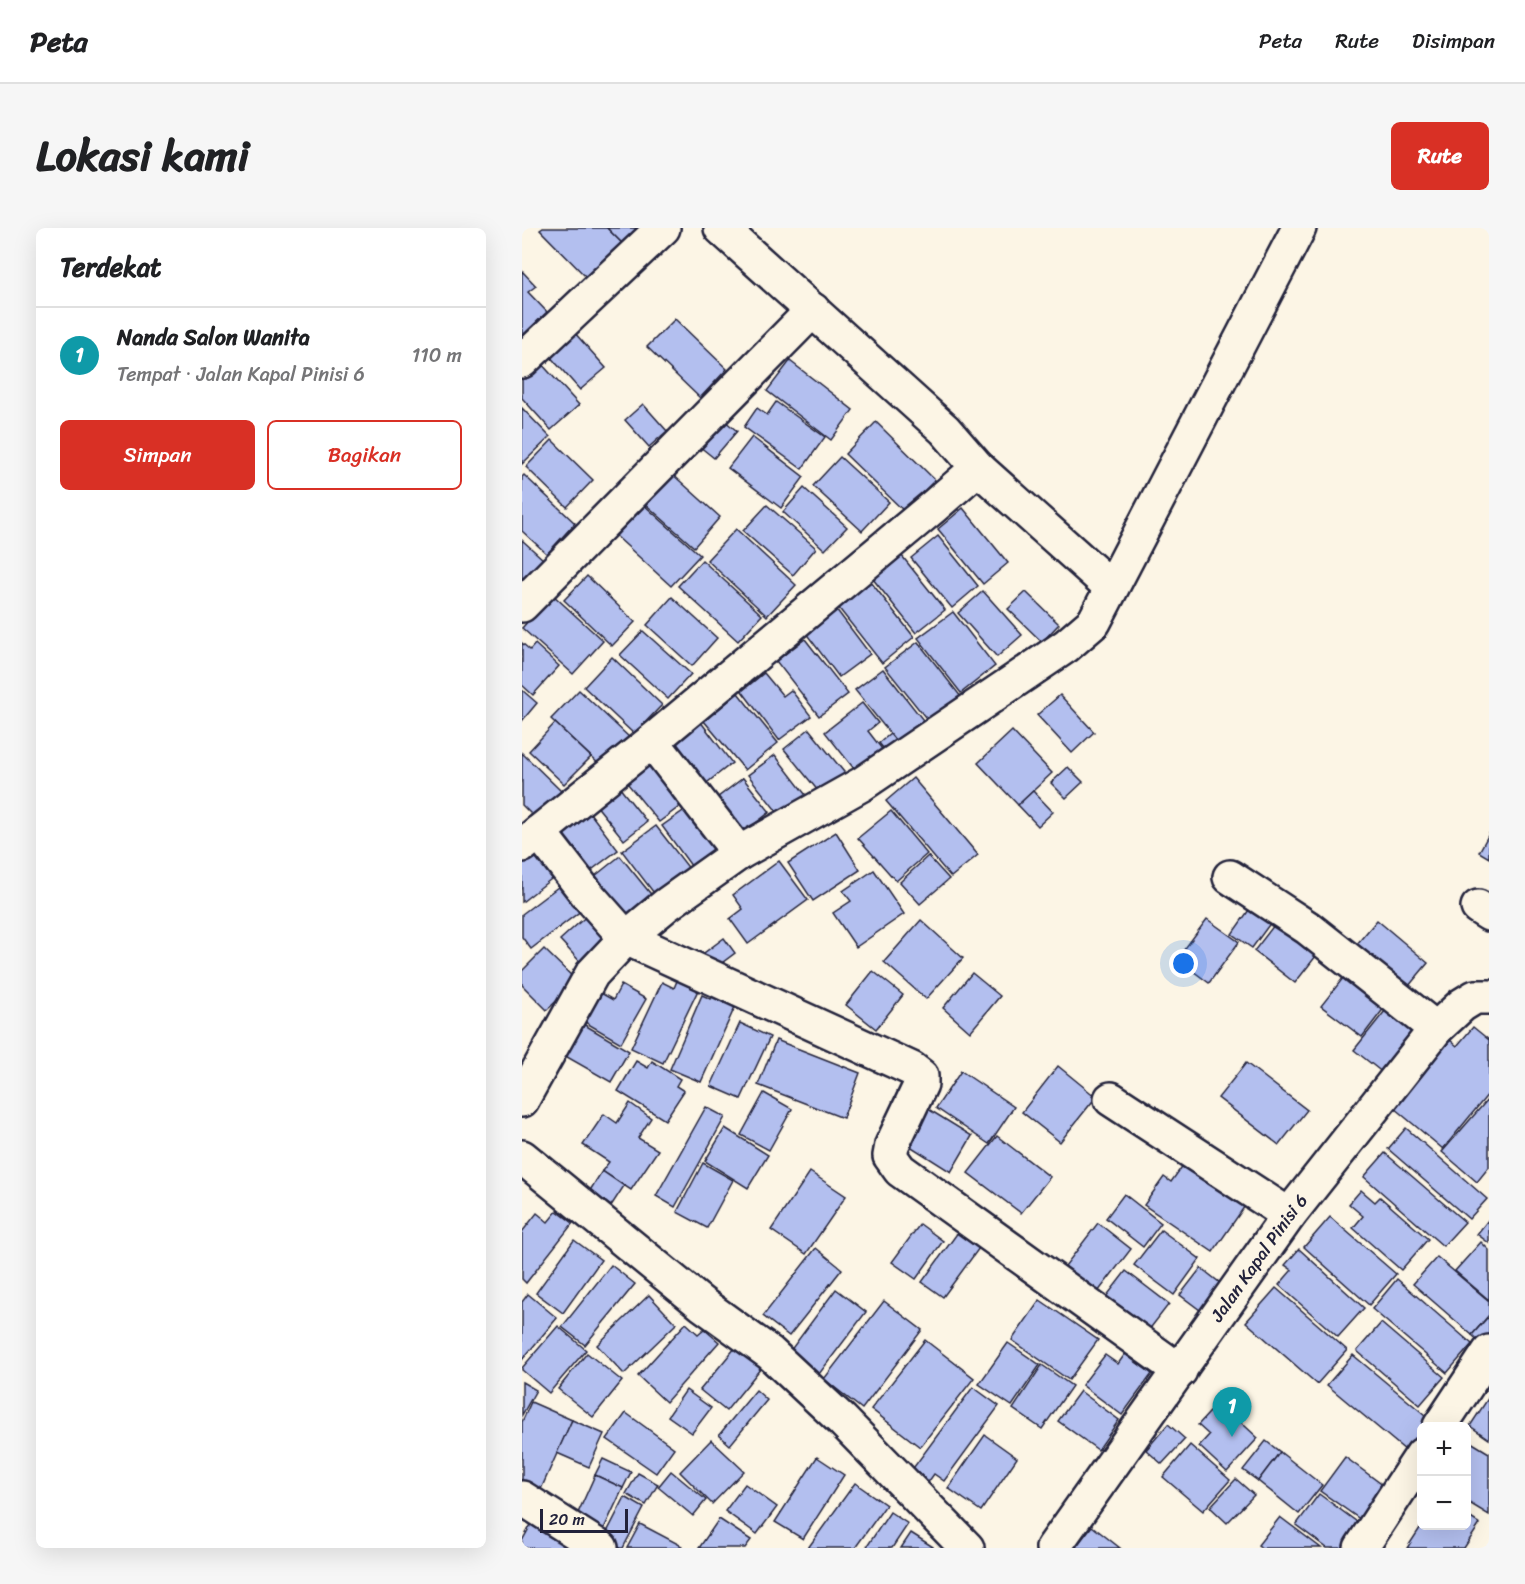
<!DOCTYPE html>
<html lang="id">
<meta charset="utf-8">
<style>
body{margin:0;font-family:Sriracha,sans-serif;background:#f6f6f6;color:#202124}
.controls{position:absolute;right:18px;bottom:18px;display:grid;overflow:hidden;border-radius:9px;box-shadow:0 6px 24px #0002}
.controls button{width:54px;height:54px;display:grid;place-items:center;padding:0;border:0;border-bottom:2px solid #e0e0e0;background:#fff;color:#202124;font:30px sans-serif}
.scale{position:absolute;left:18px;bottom:15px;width:88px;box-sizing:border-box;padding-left:6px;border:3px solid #22223b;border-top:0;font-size:16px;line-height:21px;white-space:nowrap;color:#22223b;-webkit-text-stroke:4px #fcf5e5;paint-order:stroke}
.you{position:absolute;left:662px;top:736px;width:21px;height:21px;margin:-15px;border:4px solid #fff;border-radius:50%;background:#1a73e8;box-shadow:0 0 0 9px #1a73e833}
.badge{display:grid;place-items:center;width:39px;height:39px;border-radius:50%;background:#d93025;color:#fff;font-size:20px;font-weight:700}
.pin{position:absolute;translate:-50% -50px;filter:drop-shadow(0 2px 3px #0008)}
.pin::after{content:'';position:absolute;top:32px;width:21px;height:18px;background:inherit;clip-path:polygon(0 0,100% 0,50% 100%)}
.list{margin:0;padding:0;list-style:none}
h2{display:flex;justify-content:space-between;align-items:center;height:78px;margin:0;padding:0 24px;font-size:26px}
h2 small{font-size:20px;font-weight:400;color:#757577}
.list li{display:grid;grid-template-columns:39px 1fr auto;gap:18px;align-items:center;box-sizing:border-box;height:96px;padding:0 24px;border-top:2px solid #e0e0e0}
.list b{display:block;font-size:22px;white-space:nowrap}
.list p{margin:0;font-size:20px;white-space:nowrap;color:#757577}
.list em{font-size:20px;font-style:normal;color:#757577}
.actions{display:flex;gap:12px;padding:18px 24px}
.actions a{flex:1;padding:14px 0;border:2px solid #d93025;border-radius:9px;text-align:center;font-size:21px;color:#d93025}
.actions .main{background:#d93025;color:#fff}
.map{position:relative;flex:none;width:967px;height:1320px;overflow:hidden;border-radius:9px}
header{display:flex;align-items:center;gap:36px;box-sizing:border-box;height:84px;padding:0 30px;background:#fff;border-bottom:2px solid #e0e0e0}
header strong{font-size:28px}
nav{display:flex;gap:33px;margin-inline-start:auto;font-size:21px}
.intro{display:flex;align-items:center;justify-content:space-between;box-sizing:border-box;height:144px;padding:0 36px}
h1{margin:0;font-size:42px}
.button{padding:15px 27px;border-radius:9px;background:#d93025;color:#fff;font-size:21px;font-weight:700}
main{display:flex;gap:36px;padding:0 36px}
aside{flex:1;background:#fff;border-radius:9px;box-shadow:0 6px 24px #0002}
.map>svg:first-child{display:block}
.building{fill:#b3bfef;stroke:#22223b;stroke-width:1.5}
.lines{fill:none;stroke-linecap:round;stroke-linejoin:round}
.minor-casing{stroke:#22223b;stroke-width:38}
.minor{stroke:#fcf5e5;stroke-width:33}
.labels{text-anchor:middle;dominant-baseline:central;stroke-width:5;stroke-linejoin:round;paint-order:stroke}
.street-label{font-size:18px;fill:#22223b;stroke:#fcf5e5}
</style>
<header>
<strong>Peta</strong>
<nav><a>Peta</a><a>Rute</a><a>Disimpan</a></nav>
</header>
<div class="intro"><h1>Lokasi kami</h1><a class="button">Rute</a></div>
<main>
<aside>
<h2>Terdekat<small></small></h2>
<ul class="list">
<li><span class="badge" style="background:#0f9aa8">1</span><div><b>Nanda Salon Wanita</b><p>Tempat · Jalan Kapal Pinisi 6</p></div><em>110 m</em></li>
</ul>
<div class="actions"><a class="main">Simpan</a><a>Bagikan</a></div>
</aside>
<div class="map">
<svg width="967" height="1320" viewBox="0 0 967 1320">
<rect width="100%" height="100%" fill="#fcf5e5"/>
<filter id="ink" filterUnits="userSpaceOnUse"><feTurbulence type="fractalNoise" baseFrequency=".0167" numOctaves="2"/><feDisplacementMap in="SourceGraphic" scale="12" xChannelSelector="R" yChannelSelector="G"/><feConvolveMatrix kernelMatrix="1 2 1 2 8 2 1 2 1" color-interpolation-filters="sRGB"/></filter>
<g filter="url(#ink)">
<g class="building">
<path d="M 21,0 L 85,0 L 103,18 L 68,53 L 18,2 Z"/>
<path d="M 85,0 L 121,0 L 103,18 Z"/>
<path d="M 0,43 L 14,58 L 6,64 L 25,84 L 0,108 Z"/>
<path d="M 153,91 L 205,141 L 178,170 L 125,119 Z"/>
<path d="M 51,103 L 84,140 L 58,162 L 25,125 Z"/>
<path d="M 17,133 L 57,177 L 29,202 L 0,170 L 0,148 Z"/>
<path d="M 268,133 L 331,182 L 309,212 L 245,163 Z"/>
<path d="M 254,174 L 303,209 L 280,241 L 222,199 L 235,180 L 245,187 Z"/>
<path d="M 121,176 L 145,203 L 127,219 L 103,192 Z"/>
<path d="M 0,180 L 28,209 L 0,236 Z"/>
<path d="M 196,187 L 215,203 L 192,230 L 172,214 Z"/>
<path d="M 354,194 L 413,252 L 382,283 L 323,226 Z"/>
<path d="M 230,209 L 282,249 L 259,280 L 206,240 Z"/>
<path d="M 30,212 L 71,252 L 45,279 L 4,239 Z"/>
<path d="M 318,229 L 367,274 L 340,303 L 291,258 Z"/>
<path d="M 148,244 L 198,289 L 172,319 L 121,274 Z"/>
<path d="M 2,247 L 53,295 L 25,326 L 0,303 L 0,249 Z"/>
<path d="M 282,260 L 325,299 L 303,322 L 261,284 Z"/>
<path d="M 122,277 L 178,327 L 149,358 L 94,308 Z"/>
<path d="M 245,277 L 294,320 L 271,347 L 221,303 Z"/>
<path d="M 441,280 L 486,335 L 461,356 L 416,301 Z"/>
<path d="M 214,301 L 274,357 L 245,388 L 185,332 Z"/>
<path d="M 416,308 L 456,358 L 430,380 L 389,330 Z"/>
<path d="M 0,312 L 22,332 L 0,354 Z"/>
<path d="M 376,323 L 423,382 L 394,405 L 347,346 Z"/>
<path d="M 180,332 L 240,387 L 216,413 L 156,358 Z"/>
<path d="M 65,348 L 113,394 L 90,418 L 42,372 Z"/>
<path d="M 345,349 L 392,409 L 360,435 L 308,369 Z"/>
<path d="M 461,363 L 500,407 L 475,429 L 436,385 Z"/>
<path d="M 504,364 L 537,396 L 520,414 L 486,381 Z"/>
<path d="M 30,366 L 81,413 L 51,446 L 0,400 Z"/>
<path d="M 150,369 L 195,410 L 170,438 L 125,397 Z"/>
<path d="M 311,377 L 348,426 L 317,449 L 280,400 Z"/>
<path d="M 431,384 L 473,438 L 439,465 L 396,410 Z"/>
<path d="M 121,403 L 169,446 L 146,471 L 98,427 Z"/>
<path d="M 283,411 L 326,466 L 297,488 L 254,433 Z"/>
<path d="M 396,414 L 443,474 L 411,499 L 363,439 Z"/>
<path d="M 0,415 L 8,422 L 13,416 L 37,438 L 11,467 L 0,457 Z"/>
<path d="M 90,429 L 140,477 L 112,506 L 62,459 Z"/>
<path d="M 361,441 L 408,501 L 381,522 L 333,462 Z"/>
<path d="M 242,445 L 261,468 L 269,462 L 289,488 L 257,512 L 220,463 Z"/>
<path d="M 0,462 L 15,475 L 0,493 Z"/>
<path d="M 57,462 L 108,510 L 80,539 L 29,491 Z"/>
<path d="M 216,465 L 256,515 L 223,542 L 182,493 Z"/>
<path d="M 538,467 L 572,504 L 550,525 L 515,487 Z"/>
<path d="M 340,475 L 356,495 L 346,503 L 360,521 L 333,542 L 303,504 Z"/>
<path d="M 178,493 L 210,535 L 177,561 L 144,520 Z"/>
<path d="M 33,495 L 69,529 L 42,556 L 7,523 Z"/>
<path d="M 287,501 L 326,549 L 301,569 L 262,521 Z"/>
<path d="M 490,503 L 530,545 L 496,577 L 456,535 Z"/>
<path d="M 368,506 L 381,522 L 370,531 L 357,515 Z"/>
<path d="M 0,525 L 39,563 L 12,589 L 0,577 Z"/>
<path d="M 134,525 L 169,570 L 137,594 L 101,550 Z"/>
<path d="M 253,527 L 290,575 L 264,595 L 226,547 Z"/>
<path d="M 546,539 L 561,554 L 544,570 L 529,555 Z"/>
<path d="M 221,550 L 248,584 L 218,607 L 191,573 Z"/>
<path d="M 391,550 L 456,627 L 429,649 L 364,573 Z"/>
<path d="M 97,559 L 125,594 L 102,612 L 74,577 Z"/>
<path d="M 511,563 L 531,584 L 516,598 L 496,577 Z"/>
<path d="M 171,576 L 206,624 L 175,646 L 140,598 Z"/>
<path d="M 369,583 L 405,626 L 374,653 L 336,610 Z"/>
<path d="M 68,585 L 96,622 L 67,644 L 39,608 Z"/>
<path d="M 134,598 L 172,647 L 138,673 L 100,623 Z"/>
<path d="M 314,604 L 338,642 L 291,673 L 266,635 Z"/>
<path d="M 967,606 L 967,630 L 957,624 Z"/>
<path d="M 12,623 L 33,648 L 0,674 L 0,632 Z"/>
<path d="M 98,628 L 132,670 L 103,694 L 68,652 Z"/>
<path d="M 406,628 L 427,651 L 398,676 L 378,654 Z"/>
<path d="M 257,633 L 286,672 L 226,716 L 208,691 L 221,681 L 211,667 Z"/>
<path d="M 352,642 L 382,686 L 334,719 L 311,685 L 329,673 L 321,663 Z"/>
<path d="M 40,656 L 60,682 L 9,721 L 0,709 L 0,686 Z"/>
<path d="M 734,672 L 755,686 L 730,720 L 710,706 Z"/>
<path d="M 70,683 L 94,709 L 62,738 L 38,712 Z"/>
<path d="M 685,691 L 717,714 L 687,755 L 655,731 Z"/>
<path d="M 399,692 L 441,730 L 404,771 L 362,734 Z"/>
<path d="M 756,692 L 798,723 L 773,755 L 732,723 Z"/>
<path d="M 855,692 L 906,735 L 881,765 L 830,722 Z"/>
<path d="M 202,710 L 213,725 L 189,743 L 178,728 Z"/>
<path d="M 22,721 L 55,753 L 25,782 L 0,757 L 0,743 Z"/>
<path d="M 829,740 L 869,771 L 840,809 L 799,778 Z"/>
<path d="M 351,743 L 381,767 L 354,801 L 324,777 Z"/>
<path d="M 450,745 L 478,768 L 448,804 L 421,780 Z"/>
<path d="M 157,748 L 178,758 L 141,835 L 109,820 L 140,754 L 152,760 Z"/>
<path d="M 99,757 L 124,771 L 99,815 L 61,793 L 77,764 L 91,772 Z"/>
<path d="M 194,760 L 217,770 L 179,854 L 148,841 L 180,767 L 189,771 Z"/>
<path d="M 867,778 L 896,800 L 861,845 L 832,822 Z"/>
<path d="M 56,793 L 107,823 L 89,854 L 38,825 Z"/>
<path d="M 218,795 L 248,809 L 219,871 L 189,858 Z"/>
<path d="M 951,799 L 967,812 L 967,865 L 921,921 L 872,880 L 928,812 L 935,818 Z"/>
<path d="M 254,812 L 338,845 L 321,890 L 236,857 Z"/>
<path d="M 114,833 L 126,840 L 130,833 L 158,851 L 154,858 L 162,863 L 143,892 L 96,863 Z"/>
<path d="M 724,835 L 785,882 L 757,917 L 696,870 Z"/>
<path d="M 536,838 L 574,869 L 538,914 L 500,884 Z"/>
<path d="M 439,843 L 492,879 L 467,916 L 414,880 Z"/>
<path d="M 242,865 L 270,881 L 247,922 L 219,907 Z"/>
<path d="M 967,870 L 967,939 L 955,954 L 920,924 Z"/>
<path d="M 108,875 L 129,890 L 116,910 L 136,922 L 109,962 L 80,943 L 87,934 L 61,917 L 82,886 L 95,895 Z"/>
<path d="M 398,876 L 450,908 L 429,944 L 377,911 Z"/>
<path d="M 184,879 L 203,889 L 153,979 L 134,968 Z"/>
<path d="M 203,900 L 246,927 L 226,960 L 183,933 Z"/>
<path d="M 884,900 L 965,971 L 947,991 L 866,921 Z"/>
<path d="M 475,908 L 528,949 L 499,985 L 446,945 Z"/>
<path d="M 863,925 L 943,994 L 921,1018 L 842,949 Z"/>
<path d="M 664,933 L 725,975 L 691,1024 L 622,977 L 642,949 L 649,954 Z"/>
<path d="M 181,935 L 211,952 L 185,1000 L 155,984 Z"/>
<path d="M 80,943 L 102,958 L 89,978 L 67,964 Z"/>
<path d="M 288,944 L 324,968 L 284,1026 L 249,1002 Z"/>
<path d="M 839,962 L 853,974 L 858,969 L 906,1011 L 879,1042 L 831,1000 L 841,988 L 827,976 Z"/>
<path d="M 602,966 L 639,995 L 621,1019 L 584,990 Z"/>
<path d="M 35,983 L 51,995 L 4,1055 L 0,1051 L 0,1004 L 15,985 L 26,994 Z"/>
<path d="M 808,989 L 874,1046 L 847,1077 L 782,1019 Z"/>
<path d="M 967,991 L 967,1015 L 955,1006 Z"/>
<path d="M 576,995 L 609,1021 L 576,1064 L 543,1038 Z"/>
<path d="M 398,996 L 421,1013 L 394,1051 L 370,1034 Z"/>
<path d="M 439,1000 L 460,1016 L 421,1069 L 400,1054 Z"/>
<path d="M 639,1002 L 678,1031 L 652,1067 L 612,1037 Z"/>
<path d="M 52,1012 L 79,1032 L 41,1085 L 14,1065 Z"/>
<path d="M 959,1014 L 967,1022 L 967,1072 L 933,1043 Z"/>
<path d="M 294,1020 L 320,1041 L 267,1108 L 241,1088 Z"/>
<path d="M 777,1021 L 842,1080 L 816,1109 L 757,1057 L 770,1042 L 763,1037 Z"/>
<path d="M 915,1029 L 967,1073 L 967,1087 L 950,1107 L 891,1056 Z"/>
<path d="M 89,1037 L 113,1056 L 63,1117 L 40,1099 Z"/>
<path d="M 679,1040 L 702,1058 L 682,1085 L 658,1067 Z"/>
<path d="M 604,1043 L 647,1076 L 623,1107 L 580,1074 Z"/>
<path d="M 875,1051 L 950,1116 L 925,1145 L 850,1081 Z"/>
<path d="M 754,1060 L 825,1122 L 795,1156 L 724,1094 Z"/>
<path d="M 314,1061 L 344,1084 L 294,1150 L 265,1127 Z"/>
<path d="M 6,1066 L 35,1090 L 0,1132 L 0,1074 Z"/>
<path d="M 127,1067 L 154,1096 L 102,1146 L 75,1117 Z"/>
<path d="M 518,1072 L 576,1112 L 547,1152 L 490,1112 Z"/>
<path d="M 362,1073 L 400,1102 L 340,1181 L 302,1151 Z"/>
<path d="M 965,1090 L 967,1091 L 967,1117 L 964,1120 L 950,1107 Z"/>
<path d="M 164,1095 L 176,1106 L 182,1101 L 197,1114 L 144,1174 L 116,1148 Z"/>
<path d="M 859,1095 L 922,1149 L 898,1177 L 835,1123 Z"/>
<path d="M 36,1098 L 64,1122 L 27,1165 L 0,1142 L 0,1140 Z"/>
<path d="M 403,1112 L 452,1150 L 398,1219 L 349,1181 Z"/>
<path d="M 486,1115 L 518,1137 L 490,1178 L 457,1156 Z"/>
<path d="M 213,1120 L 239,1140 L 204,1183 L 178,1162 Z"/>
<path d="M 65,1125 L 100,1153 L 71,1189 L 36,1161 Z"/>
<path d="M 603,1126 L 630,1146 L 600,1187 L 560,1157 L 583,1127 L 596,1136 Z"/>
<path d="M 831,1127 L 915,1197 L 914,1198 L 900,1198 L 900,1215 L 889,1227 L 805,1157 Z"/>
<path d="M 520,1137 L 550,1158 L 520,1201 L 491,1181 Z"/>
<path d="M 0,1154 L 14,1162 L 0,1187 Z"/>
<path d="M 451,1159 L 477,1178 L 422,1253 L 412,1246 L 402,1260 L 386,1247 Z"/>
<path d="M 164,1162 L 189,1180 L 170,1205 L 146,1188 Z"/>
<path d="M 234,1162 L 245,1172 L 208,1217 L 197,1207 Z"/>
<path d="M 558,1163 L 597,1192 L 576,1222 L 536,1193 Z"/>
<path d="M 967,1169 L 967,1211 L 948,1198 Z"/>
<path d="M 9,1174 L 50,1192 L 15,1270 L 0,1264 L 0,1194 Z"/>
<path d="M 697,1174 L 736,1210 L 705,1244 L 677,1218 L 687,1207 L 676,1197 Z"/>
<path d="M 104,1185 L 152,1220 L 134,1245 L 85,1211 Z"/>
<path d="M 50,1192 L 82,1206 L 67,1239 L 35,1225 Z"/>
<path d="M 646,1196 L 663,1211 L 640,1236 L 624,1222 Z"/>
<path d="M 463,1207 L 495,1230 L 459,1283 L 426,1260 Z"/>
<path d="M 944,1211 L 967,1225 L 967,1287 L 944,1273 Z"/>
<path d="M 189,1212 L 222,1243 L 190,1276 L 158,1244 Z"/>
<path d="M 744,1213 L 758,1224 L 736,1253 L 721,1242 Z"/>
<path d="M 668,1217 L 708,1252 L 681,1283 L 641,1249 Z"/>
<path d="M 758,1224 L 800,1257 L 777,1286 L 736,1253 Z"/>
<path d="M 295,1229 L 322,1247 L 281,1311 L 253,1294 Z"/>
<path d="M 823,1229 L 866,1261 L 842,1294 L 798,1263 Z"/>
<path d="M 81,1231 L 109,1244 L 101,1260 L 73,1247 Z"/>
<path d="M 149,1243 L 184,1272 L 171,1288 L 136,1259 Z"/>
<path d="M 116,1245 L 136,1256 L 124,1277 L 104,1266 Z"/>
<path d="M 73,1247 L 101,1260 L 79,1307 L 52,1294 Z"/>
<path d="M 714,1251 L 732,1267 L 705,1295 L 688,1279 Z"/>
<path d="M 333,1255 L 364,1277 L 333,1320 L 286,1320 Z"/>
<path d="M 223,1256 L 255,1279 L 235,1306 L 203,1283 Z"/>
<path d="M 797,1266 L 846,1302 L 833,1320 L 805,1320 L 774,1297 Z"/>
<path d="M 103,1269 L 122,1280 L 101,1320 L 97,1320 L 81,1312 Z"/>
<path d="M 16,1284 L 62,1320 L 0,1320 L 0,1313 Z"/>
<path d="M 368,1284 L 386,1296 L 370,1320 L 344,1320 Z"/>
<path d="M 944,1287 L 958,1296 L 942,1320 L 885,1320 L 900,1297 L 944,1298 Z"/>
<path d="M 758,1289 L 799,1320 L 740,1320 L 736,1317 Z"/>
<path d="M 197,1291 L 229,1312 L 223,1320 L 177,1320 Z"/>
<path d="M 118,1296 L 160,1318 L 159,1320 L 105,1320 Z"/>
<path d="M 570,1298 L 598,1320 L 553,1320 Z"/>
<path d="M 389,1305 L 411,1319 L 410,1320 L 379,1320 Z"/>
</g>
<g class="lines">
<defs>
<g id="minor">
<path d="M 199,0 L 423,202 L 456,240"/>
<path d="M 0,133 L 141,0"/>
<path d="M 0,377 L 291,82"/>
<path d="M 130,513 L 217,625"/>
<path d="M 17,604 L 65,666 L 104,710 L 390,841 L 399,848 L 399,856 L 370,917 L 368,928 L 378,942 L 658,1143"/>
<path d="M 1,617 L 130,513 L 411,279 L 456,240 L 589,359"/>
<path d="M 708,649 L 786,700 L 914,801"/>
<path d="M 956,679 L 967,686"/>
<path d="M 589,871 L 767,987"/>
<path d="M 0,872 L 70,746 L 104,710 L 144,677 L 217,625 L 340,556 L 544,418 L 572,394 L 777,0"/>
<path d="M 0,929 L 180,1076 L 248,1125 L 320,1192 L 445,1320"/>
<path d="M 918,1198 L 967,1124"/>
<path d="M 0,1270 L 79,1320"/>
<path id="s1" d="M 531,1320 L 767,987 L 914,801 L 940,777 L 953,769 L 967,769"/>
<path d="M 839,1320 L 900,1227"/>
</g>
</defs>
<use href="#minor" class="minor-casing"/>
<use href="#minor" class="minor"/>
</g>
</g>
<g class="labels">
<g class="street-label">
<text stroke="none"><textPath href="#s1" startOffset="356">Jalan Kapal Pinisi 6</textPath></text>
</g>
</g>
</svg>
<div class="controls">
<button>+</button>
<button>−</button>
</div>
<div class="scale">20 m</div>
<div class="you"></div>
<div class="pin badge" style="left:710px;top:1209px;background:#0f9aa8">1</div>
</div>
</main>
